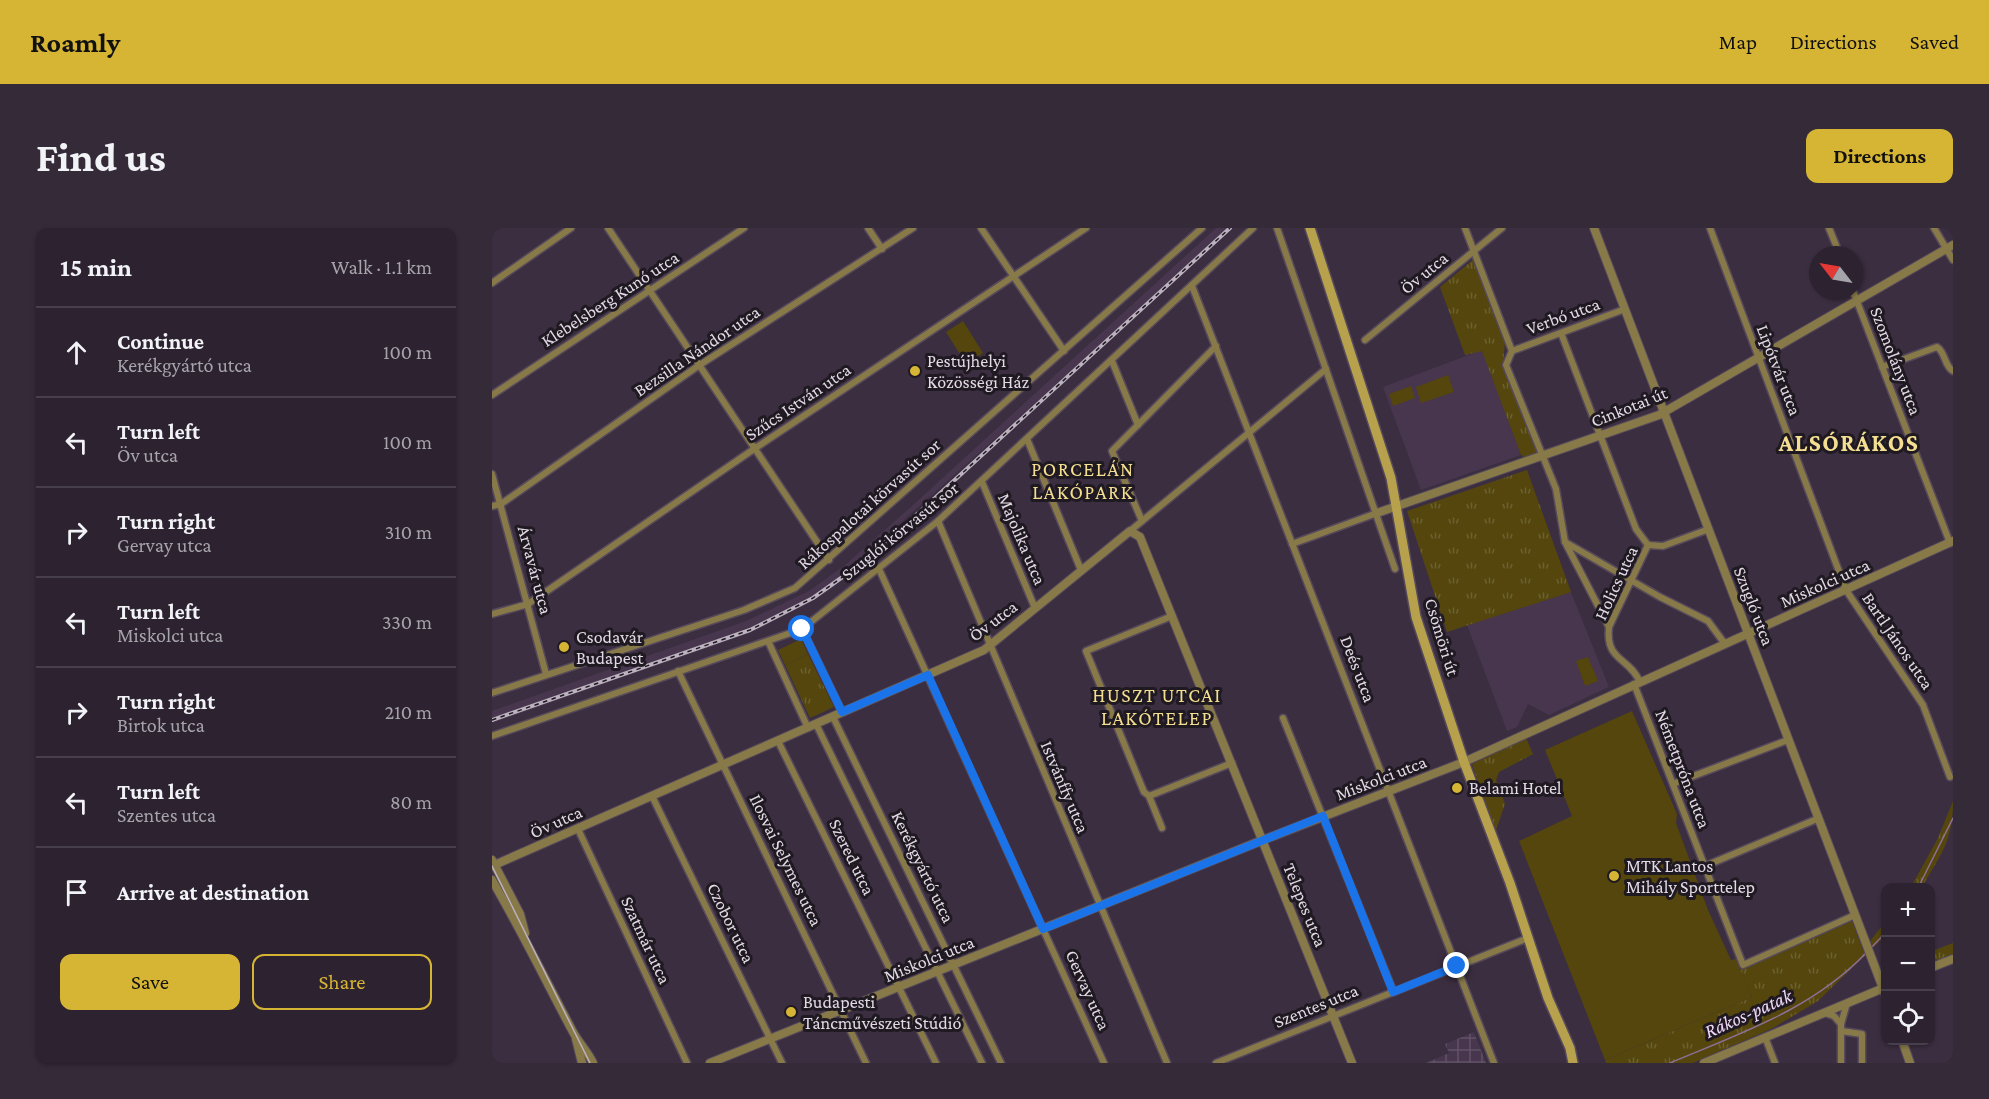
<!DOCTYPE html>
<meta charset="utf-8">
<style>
body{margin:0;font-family:"Crimson Pro",serif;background:#342a38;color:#f1f3f6}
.controls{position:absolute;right:18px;bottom:18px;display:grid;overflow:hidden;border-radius:12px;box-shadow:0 2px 4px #0004}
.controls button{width:54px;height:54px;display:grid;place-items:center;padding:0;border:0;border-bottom:2px solid #483f4c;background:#2c2230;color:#f1f3f6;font:30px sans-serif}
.compass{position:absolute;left:1317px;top:18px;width:54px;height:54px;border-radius:50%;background:#2c2230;box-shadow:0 2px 4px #0004;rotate:301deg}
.stop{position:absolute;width:18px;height:18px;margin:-14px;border:4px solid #1a73e8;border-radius:50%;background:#fff}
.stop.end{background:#1a73e8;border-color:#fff;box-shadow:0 2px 6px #0008}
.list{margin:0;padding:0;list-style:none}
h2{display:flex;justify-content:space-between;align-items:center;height:78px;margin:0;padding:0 24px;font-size:26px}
h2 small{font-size:20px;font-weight:400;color:#a6a4ab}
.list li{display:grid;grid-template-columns:39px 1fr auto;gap:18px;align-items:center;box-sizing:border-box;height:90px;padding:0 24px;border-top:2px solid #483f4c}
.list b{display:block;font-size:22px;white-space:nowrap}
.list p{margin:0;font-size:20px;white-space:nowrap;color:#a6a4ab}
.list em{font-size:20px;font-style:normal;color:#a6a4ab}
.actions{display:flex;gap:12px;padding:18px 24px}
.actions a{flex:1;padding:14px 0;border:2px solid #d6b534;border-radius:12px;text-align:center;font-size:21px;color:#d6b534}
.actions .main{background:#d6b534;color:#111}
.icon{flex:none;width:33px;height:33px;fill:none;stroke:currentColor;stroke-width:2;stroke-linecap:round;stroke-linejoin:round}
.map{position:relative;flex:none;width:1461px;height:835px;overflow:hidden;border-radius:12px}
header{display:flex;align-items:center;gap:36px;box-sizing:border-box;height:84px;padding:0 30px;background:#d6b534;color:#111}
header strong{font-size:28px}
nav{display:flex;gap:33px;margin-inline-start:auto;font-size:21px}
.intro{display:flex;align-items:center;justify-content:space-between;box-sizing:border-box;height:144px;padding:0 36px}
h1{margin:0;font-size:42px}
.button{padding:15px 27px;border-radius:12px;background:#d6b534;color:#111;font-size:21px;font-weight:700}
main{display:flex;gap:36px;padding:0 36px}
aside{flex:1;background:#2c2230;border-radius:12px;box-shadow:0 2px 4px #0004}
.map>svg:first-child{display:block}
.built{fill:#47364d}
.industrial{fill:url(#industrial-grid)}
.grass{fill:url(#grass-tufts)}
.pitch{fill:#54460d}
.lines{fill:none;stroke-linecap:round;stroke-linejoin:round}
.stream{stroke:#8e6f98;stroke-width:1.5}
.minor-casing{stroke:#564a5b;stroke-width:9}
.tertiary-casing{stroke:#564a5b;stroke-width:10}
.secondary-casing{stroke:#564a5b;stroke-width:12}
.minor{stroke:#887a48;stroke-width:6}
.tertiary{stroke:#887a48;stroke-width:8}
.secondary{stroke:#b8a14d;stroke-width:9}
.tram{stroke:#bcb2bf;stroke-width:1.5}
.rail-casing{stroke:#bcb2bf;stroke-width:4}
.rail{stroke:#1f1921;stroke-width:1.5;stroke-dasharray:4.5;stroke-linecap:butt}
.route{stroke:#1a73e8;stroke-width:8}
.poi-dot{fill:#d6b534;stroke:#1f1921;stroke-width:2}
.labels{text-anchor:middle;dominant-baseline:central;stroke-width:6;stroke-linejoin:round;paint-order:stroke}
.street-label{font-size:18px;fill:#e3dae6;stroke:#1f1921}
.poi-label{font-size:18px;fill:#e3dae6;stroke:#1f1921;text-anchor:start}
.neighbourhood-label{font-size:20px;letter-spacing:1.5px;fill:#f4de91;stroke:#1f1921}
.water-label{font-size:20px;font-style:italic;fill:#f0d8f9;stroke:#1f1921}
.district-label{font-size:24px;font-weight:bold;letter-spacing:1.5px;fill:#f4de91;stroke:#1f1921}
</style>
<header>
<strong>Roamly</strong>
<nav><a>Map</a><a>Directions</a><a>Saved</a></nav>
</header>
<div class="intro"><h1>Find us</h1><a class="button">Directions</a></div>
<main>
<aside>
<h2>15 min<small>Walk · 1.1 km</small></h2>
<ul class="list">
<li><svg class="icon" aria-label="ahead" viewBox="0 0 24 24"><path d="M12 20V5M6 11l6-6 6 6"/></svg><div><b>Continue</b><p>Kerékgyártó utca</p></div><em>100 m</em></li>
<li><svg class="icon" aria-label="left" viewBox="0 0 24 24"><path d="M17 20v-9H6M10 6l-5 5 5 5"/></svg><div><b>Turn left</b><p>Öv utca</p></div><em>100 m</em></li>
<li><svg class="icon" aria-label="right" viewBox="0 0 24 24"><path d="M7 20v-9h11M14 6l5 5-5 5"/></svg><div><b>Turn right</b><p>Gervay utca</p></div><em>310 m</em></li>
<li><svg class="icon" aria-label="left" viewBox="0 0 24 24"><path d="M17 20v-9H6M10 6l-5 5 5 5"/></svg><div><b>Turn left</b><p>Miskolci utca</p></div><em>330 m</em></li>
<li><svg class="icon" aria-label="right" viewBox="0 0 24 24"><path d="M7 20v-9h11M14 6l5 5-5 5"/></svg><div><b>Turn right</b><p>Birtok utca</p></div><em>210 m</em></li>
<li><svg class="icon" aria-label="left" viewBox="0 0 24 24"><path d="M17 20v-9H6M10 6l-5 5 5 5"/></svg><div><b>Turn left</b><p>Szentes utca</p></div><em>80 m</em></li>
<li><svg class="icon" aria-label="arrive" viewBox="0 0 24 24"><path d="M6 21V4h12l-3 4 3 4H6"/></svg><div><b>Arrive at destination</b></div></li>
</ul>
<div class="actions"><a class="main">Save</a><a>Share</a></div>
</aside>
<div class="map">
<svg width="1461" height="835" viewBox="0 0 1461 835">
<defs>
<pattern id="industrial-grid" width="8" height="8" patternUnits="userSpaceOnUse" patternTransform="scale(1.5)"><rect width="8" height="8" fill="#47364d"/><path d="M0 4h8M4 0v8" fill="none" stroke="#615267"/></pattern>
<pattern id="grass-tufts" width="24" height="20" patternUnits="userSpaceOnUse" patternTransform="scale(1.5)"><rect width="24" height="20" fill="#54460d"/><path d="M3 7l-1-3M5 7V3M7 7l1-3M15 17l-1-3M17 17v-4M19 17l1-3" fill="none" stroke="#6c6030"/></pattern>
</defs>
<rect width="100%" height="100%" fill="#3b2e40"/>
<g class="built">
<path d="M 724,0 L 740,0 L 322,372 L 260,404 L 0,495 L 0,483 L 254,393 L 317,363 L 353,337 L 421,277 Z"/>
<path d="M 990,122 L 1029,227 L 929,262 L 891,159 Z"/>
<path d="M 1079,364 L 1117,459 L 1057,487 L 1036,476 L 1025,499 L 1015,503 L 975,397 Z"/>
</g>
<path class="industrial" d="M 982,804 L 994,835 L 934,835 L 957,825 L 953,816 Z"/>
<g class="grass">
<path d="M 982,31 L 1013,113 L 1011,137 L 1045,224 L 1033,230 L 1029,227 L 990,123 L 973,127 L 948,59 Z"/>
<path d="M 1035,242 L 1079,364 L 955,404 L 915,283 Z"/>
<path d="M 316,426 L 342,479 L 318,490 L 293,437 Z"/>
<path d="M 1034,510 L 1041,526 L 1007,544 L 1004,552 L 1013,576 L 1003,605 L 980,536 Z"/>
<path d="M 1461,573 C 1461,613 1449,626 1430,659 L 1419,659 L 1446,610 Z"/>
<path d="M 1360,693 L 1371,722 L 1393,694 L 1393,708 L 1326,773 L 1281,800 L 1201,835 L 1114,835 L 1113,832 L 1260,769 L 1248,742 Z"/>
<path d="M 1461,715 L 1461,726 L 1439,736 L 1438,724 Z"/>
</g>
<g class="pitch">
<path d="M 471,93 L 491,125 L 474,136 L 454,104 Z"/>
<path d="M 956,147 L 962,164 L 929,175 L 924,159 Z"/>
<path d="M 919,158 L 923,170 L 901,178 L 897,166 Z"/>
<path d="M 309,411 L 316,426 L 293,437 L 286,422 Z"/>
<path d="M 1096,429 L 1106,453 L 1093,458 L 1084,433 Z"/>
<path d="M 1140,483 L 1185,586 L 1184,595 L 1216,682 L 1239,732 L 1244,731 L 1260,769 L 1113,832 L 1027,613 L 1080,588 L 1053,522 Z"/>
</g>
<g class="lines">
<g class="stream">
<path d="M 1426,660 L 1461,590"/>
<path d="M 1378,721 L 1394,704"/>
<path d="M 1178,835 C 1249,805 1321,781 1375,724"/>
</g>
<defs>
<g id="minor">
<path d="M 116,0 L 337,332"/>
<path d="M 376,0 L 390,21"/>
<path d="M 489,0 L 572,123"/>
<path d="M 785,0 L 903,341"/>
<path d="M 973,0 L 1020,123"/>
<path d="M 1218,0 L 1354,362 L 1431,477 L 1458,549"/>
<path d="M 1337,0 L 1348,27"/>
<path d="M 1442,0 L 1461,32"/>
<path d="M 0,55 L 79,0"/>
<path d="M 700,58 L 1002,835"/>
<path d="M 1361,63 L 1458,315"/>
<path d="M 1069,105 L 1144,301 L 1156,317"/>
<path d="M 873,112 L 1010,0"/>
<path d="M 1020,123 L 1014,137 L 1064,261 L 1073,314 L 1117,399"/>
<path d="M 1020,123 L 1133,81"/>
<path d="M 620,133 L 646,197"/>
<path d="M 1390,139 L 1445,119 C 1454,125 1452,138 1461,143"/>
<path d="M 0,167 L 252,0"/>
<path d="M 535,211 L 589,342"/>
<path d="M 0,246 L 54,446"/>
<path d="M 490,254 L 543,380"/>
<path d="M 0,278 L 9,276 L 206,138 L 421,0"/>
<path d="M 446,293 L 675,835"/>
<path d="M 650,293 L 620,223 L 724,118"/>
<path d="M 638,303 L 834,141"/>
<path d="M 1073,314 L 1168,369 L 1216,393 L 1233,416"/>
<path d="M 800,316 L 885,285"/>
<path d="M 1156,317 L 1171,318 L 1217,301"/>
<path d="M 387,341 L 612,835"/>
<path d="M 0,386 L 36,376 L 262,221 L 594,0"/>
<path d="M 310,401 L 350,484"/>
<path d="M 276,413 L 316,500"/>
<path d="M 186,443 L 374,835"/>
<path d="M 1148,454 C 1137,429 1113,433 1117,399 L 1156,317"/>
<path d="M 1142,456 L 1251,737 L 1363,687"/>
<path d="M 0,465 L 252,382 L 303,360 L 710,0"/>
<path d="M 341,489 L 509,835"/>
<path d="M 791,490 L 901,763"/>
<path d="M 324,496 L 490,835"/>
<path d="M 0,508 L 310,401 L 446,293 L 761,0"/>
<path d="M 286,513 L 444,835"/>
<path d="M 1183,555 L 1296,512"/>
<path d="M 160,568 L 290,835"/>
<path d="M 657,568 L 740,535"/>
<path d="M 670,600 L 657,568 L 652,564 L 594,423 L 680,388"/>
<path d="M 86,601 L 195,835"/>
<path d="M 1213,638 L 1325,591"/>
<path d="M 1333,785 L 1342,788 L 1349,796"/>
<path d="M 1349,803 L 1370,806 L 1370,835"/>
<path d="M 1273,809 L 1283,835"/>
<path d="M 724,835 L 1036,710"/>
<path d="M 1349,835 L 1349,796 L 1355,775"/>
</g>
<g id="tertiary">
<path d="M 1102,0 L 1394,768"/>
<path d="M 885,285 L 1167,187 L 1461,17"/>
<path d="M 0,632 L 28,686 L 33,705"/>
<path d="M 0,638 L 492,422 L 638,303 L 648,309 L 860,835"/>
<path d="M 0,652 C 29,702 54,753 81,804 C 87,815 96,824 101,835"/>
<path d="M 1438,740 L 1461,731"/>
<path d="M 84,811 L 90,835"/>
<path d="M 1410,812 L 1418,835"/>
<path d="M 218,835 L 771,612 L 972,534 L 1461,313"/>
<path d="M 1212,835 L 1394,759"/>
</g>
<path id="secondary" d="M 818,0 L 899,250 L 924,389 L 972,534 L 1018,655 L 1056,770 L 1078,820 L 1081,835"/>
</defs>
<use href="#minor" class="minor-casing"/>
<use href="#tertiary" class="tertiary-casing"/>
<use href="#secondary" class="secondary-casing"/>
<use href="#minor" class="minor"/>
<use href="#tertiary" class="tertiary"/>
<use href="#secondary" class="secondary"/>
<path class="tram" d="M 0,638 L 98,835"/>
<defs>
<path id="rail" d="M 0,492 L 258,402 L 321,370 L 359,343 L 431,281 L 738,0"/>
</defs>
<use href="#rail" class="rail-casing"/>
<use href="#rail" class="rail"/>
</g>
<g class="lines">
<path class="route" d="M 310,401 L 350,484 L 436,447 L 551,701 L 831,588 L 901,764 L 965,738"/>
</g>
<g class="poi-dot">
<circle cx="423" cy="143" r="6"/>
<circle cx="72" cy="419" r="6"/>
<circle cx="965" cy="560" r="6"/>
<circle cx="1122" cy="648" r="6"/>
<circle cx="299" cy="784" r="6"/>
</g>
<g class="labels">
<g class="street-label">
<text transform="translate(932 45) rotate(-39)">Öv utca</text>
<text transform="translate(118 71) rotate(-33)">Klebelsberg Kunó utca</text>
<text transform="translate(1071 88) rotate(-20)">Verbó utca</text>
<text transform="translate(205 123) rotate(-34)">Bezsilla Nándor utca</text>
<text transform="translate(1404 133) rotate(69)">Szomolány utca</text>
<text transform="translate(1287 142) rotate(69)">Lipótvár utca</text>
<text transform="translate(306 174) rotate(-34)">Szűcs István utca</text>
<text transform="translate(1137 179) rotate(-22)">Cinkotai út</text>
<text transform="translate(377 276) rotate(-42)">Rákospalotai körvasút sor</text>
<text transform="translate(408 303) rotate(-39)">Szuglói körvasút sor</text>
<text transform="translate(530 311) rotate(67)">Majolika utca</text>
<text transform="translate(43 342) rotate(75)">Árvavár utca</text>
<text transform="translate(1124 355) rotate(-65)">Holics utca</text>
<text transform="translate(1333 355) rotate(-24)">Miskolci utca</text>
<text transform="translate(1262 378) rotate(69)">Szugló utca</text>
<text transform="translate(501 393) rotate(-37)">Öv utca</text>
<text transform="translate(950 409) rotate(73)">Csömöri út</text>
<text transform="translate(1406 413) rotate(56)">Bartl János utca</text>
<text transform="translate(866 441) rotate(69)">Deés utca</text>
<text transform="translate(1191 541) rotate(69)">Németpróna utca</text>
<text transform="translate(889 550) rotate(-21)">Miskolci utca</text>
<text transform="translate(573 559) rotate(67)">Istvánffy utca</text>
<text transform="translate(64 594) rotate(-24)">Öv utca</text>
<text transform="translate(360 629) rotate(64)">Szered utca</text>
<text transform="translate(294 632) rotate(64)">Ilosvai Selymes utca</text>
<text transform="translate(431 639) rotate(64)">Kerékgyártó utca</text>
<text transform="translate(813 677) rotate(68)">Telepes utca</text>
<text transform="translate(239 695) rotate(64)">Czobor utca</text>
<text transform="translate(154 712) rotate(65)">Szatmár utca</text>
<text transform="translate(437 731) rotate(-22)">Miskolci utca</text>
<text transform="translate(596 762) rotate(66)">Gervay utca</text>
<text transform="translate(824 778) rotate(-22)">Szentes utca</text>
</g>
<g class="poi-label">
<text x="435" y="133">Pestújhelyi<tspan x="435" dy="21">Közösségi Ház</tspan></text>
<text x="84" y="409">Csodavár<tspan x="84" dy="21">Budapest</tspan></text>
<text x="977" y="560">Belami Hotel</text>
<text x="1134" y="638">MTK Lantos<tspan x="1134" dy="21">Mihály Sporttelep</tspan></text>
<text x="311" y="774">Budapesti<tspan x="311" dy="21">Táncművészeti Stúdió</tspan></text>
</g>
<g class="neighbourhood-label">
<text x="591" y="241">PORCELÁN<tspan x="591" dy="23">LAKÓPARK</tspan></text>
<text x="665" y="467">HUSZT UTCAI<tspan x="665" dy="23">LAKÓTELEP</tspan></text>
</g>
<g class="water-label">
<text transform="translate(1256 785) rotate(-24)">Rákos-patak</text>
</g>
<g class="district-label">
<text x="1357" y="214">ALSÓRÁKOS</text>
</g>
</g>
</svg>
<div class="controls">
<button>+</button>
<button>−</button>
<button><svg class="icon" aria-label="locate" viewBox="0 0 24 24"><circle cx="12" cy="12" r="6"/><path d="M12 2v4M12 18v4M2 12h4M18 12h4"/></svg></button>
</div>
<svg class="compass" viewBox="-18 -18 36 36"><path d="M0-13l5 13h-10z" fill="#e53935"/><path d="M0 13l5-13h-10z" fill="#a6a4ab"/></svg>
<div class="stop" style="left:310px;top:401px"></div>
<div class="stop end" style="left:965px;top:738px"></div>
</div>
</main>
